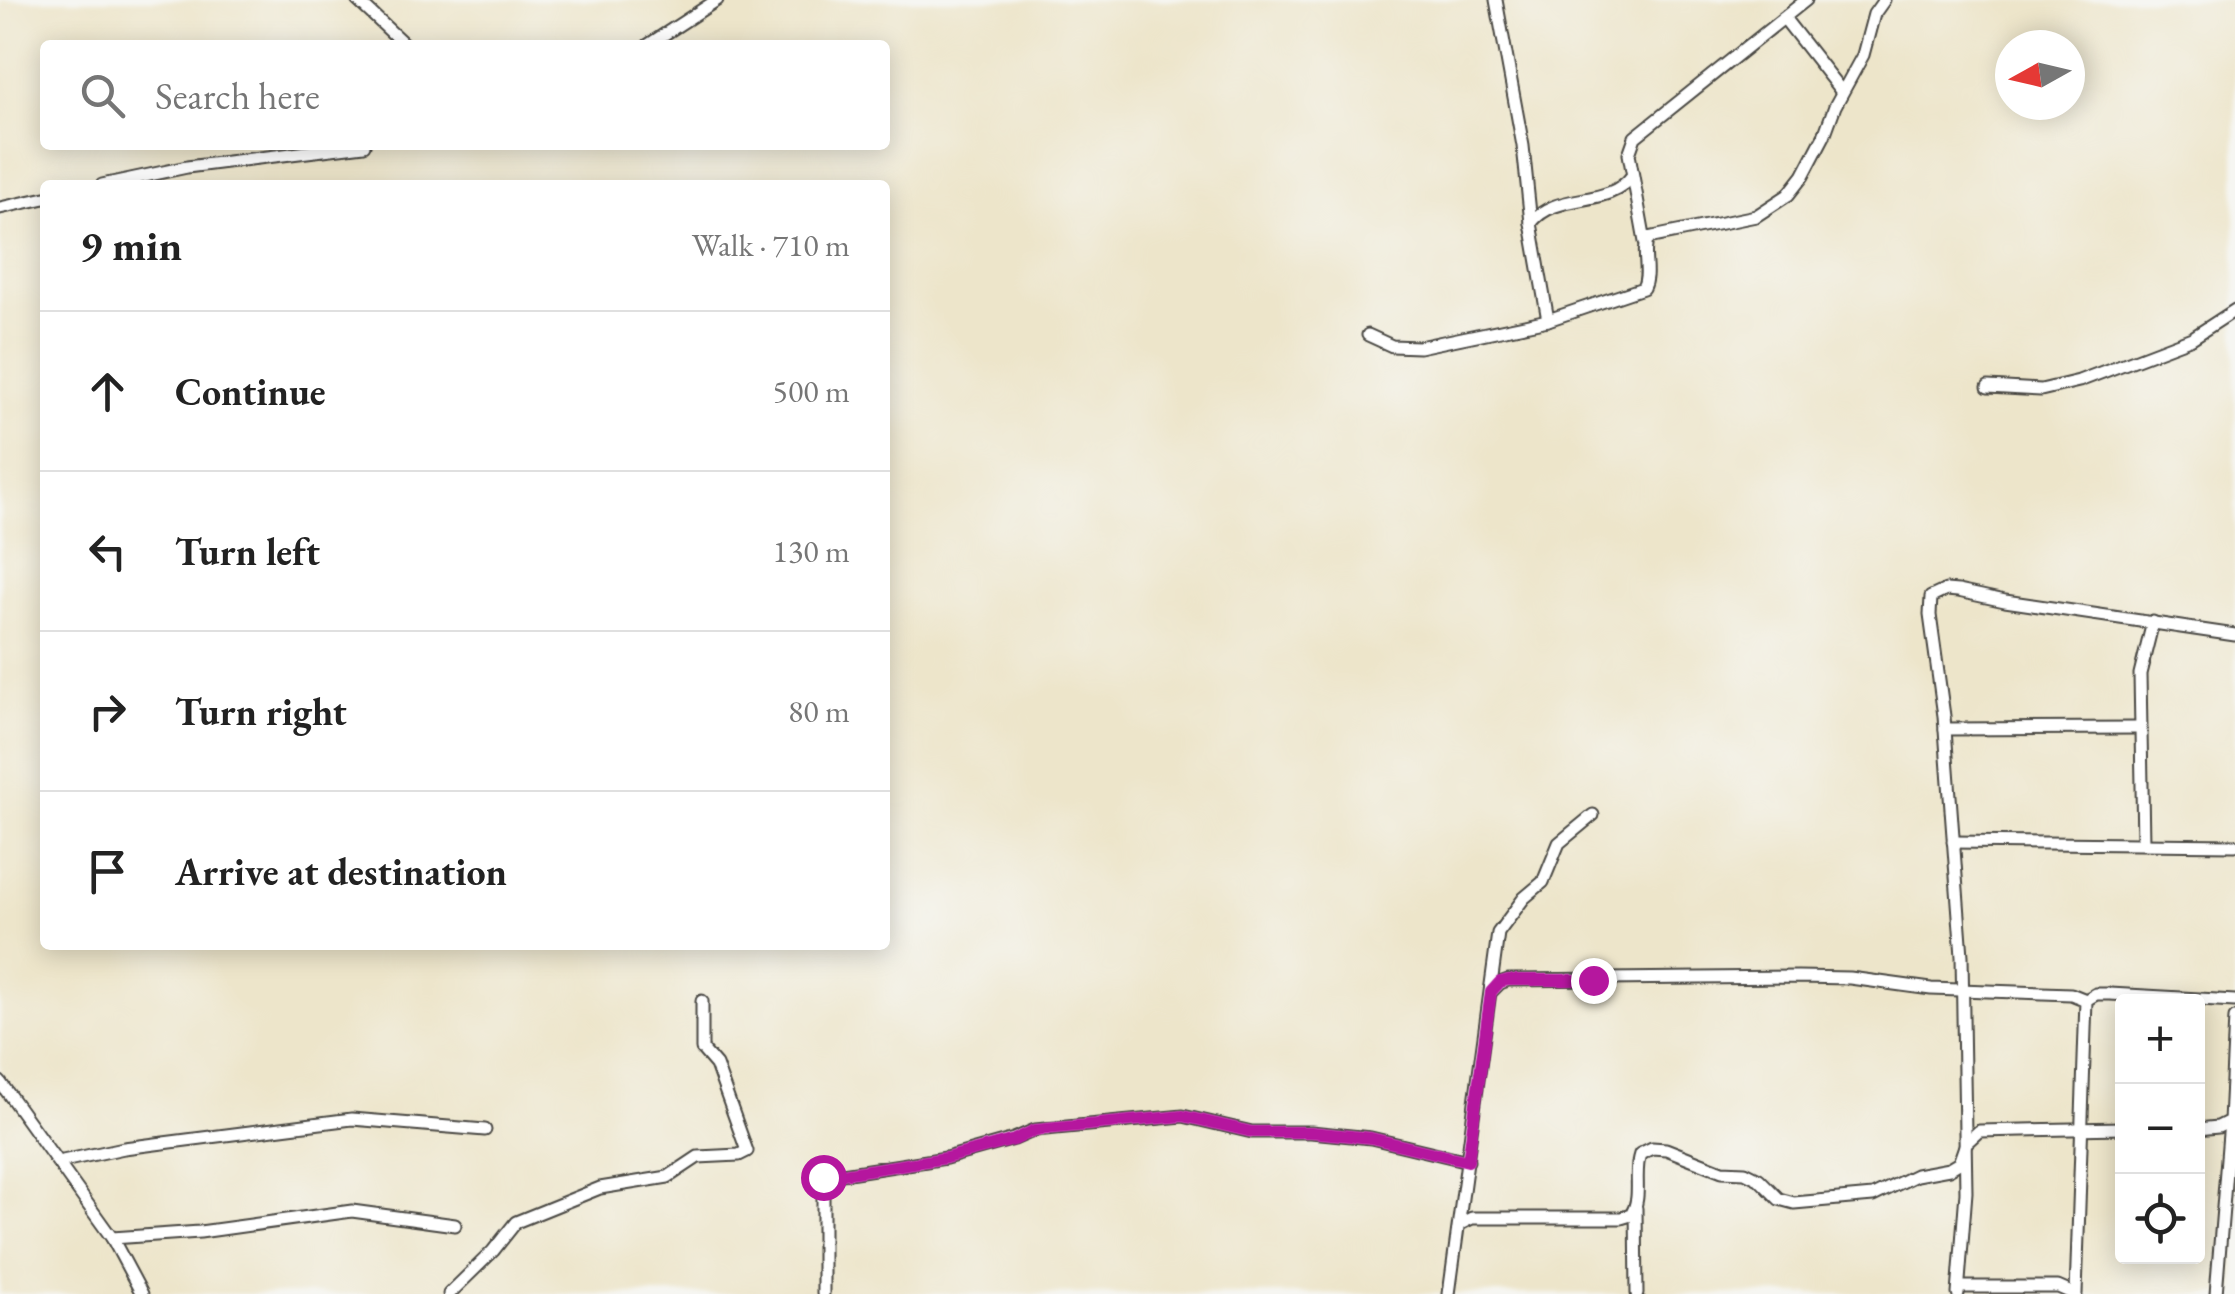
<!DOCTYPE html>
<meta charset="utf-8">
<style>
body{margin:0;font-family:"EB Garamond",serif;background:#f6f6f6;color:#222}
.controls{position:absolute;right:30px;bottom:30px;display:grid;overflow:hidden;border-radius:10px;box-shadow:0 5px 25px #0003}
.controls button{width:90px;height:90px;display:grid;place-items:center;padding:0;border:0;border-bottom:2px solid #e0e0e0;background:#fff;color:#222;font:50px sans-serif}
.compass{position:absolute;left:1995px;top:30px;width:90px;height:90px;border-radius:50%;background:#fff;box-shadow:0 5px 25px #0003;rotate:262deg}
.stop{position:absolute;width:30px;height:30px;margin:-22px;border:8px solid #b5179e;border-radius:50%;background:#fff}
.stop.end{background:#b5179e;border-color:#fff;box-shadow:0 2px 10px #0008}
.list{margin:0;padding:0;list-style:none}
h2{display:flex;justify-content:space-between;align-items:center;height:130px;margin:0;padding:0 40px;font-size:42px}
h2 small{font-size:32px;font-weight:400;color:#767676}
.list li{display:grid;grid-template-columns:65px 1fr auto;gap:30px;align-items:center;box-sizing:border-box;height:160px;padding:0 40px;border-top:2px solid #e0e0e0}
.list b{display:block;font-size:38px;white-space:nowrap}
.list em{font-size:32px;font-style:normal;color:#767676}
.icon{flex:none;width:55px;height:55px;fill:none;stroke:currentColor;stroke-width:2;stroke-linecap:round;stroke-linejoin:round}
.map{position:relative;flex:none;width:2235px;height:1294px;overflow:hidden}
.search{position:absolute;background:#fff;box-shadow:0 5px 25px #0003;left:40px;top:40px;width:850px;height:110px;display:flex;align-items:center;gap:25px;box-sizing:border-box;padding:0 35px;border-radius:10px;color:#767676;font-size:38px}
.panel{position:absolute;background:#fff;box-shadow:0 5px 25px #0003;left:40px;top:180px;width:850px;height:770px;border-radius:10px}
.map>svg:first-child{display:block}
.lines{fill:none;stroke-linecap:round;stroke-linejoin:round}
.minor-casing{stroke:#484743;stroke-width:15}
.minor{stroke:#fff;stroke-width:11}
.route{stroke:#b5179e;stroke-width:12}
</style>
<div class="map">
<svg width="2235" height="1294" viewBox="0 0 2235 1294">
<rect width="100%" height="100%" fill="#f6f6f2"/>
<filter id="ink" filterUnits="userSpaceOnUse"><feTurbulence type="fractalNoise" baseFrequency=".01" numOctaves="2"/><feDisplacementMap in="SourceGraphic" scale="20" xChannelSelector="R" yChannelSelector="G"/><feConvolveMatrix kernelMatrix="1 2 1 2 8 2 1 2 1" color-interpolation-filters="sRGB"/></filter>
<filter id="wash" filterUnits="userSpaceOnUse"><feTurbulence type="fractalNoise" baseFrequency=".0048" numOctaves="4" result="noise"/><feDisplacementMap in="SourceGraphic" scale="40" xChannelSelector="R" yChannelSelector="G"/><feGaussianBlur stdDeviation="2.25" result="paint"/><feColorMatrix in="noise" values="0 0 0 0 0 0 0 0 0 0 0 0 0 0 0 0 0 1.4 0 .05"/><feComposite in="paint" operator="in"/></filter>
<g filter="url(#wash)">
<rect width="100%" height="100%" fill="#ede5ca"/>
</g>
<g filter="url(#ink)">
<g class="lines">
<defs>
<g id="minor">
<path d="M 357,0 L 405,45"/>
<path d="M 1496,0 L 1523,146 L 1531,223"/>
<path d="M 1784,18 L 1842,92"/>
<path d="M 648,45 L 717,0"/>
<path d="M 102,185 L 187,167 L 364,145"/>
<path d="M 0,208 L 45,198"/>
<path d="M 1645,242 L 1629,154 L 1635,137 L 1806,0"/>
<path d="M 1548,320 L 1531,223 C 1556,190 1608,209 1632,176"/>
<path d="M 1368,335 L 1392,346 L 1419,347 L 1548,320 L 1643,288 C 1651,272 1641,254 1648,238 L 1756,216 L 1788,195 L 1803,176 L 1824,136 L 1835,106 L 1863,55 L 1874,14 L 1884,0"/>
<path d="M 1988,387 L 2041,390 L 2079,381 L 2192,338 L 2235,310"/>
<path d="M 1945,729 L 2140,728"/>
<path d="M 1953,842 L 2235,845"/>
<path d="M 2143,843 L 2140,674 L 2153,622"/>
<path d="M 1491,992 L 1500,983 L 1508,980 L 1798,977 L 1850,978 L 1931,989 L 2071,994 L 2086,1000"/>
<path d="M 0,1082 L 112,1238 L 142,1294"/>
<path d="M 2198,1129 L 2218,1127 L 2230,1121 L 2235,1018"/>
<path d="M 58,1162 L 124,1148 L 352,1119 L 485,1130"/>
<path d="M 1636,1208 L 1637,1294"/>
<path d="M 1460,1224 L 1472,1218 L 1621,1218 L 1631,1215 C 1643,1197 1633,1174 1640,1154 L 1652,1148 L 1666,1149 L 1722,1171 L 1745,1172 L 1759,1179 L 1779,1199 L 1794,1203 L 1873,1196 L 1916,1175 L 1949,1169 L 1959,1163 L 1966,1143 L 1979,1131 L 2122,1128"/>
<path d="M 112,1238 L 200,1232 L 352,1211 L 455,1225"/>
<path d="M 1959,1287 L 2058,1287 L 2074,1294"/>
<path d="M 449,1294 L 493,1251 L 516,1222 L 600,1188 L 668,1177 L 698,1157 L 739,1155 L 747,1151 L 716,1065 L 702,1049 L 702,1001"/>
<path d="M 823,1294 L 823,1177 L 946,1158 L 1014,1139 L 1035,1130 L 1183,1116 L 1252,1132 L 1311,1132 L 1371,1138 L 1468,1161"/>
<path d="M 1449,1294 L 1498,933 L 1524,898 L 1543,882 L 1559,843 L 1593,815"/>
<path d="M 1958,1294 L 1966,1192 L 1962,956 L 1944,716 L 1930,615 L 1931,597 L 1946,590 L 1958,591 L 2005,601 L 2235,635"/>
<path d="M 2076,1294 L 2086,1000 L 2096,994 L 2110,994 L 2235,1001"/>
<path d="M 2216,1294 L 2230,1121"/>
</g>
</defs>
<use href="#minor" class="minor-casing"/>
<use href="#minor" class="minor"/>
</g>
</g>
<g class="lines" filter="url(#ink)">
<path class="route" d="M 823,1177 L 946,1158 L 1014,1140 L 1035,1130 L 1183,1116 L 1252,1132 L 1311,1132 L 1371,1138 L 1468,1161 L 1491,992 L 1500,982 L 1508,980 L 1593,980"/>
</g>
</svg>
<div class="controls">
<button>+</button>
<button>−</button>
<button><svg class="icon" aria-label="locate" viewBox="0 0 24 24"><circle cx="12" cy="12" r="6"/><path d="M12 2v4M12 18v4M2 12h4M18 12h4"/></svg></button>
</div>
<svg class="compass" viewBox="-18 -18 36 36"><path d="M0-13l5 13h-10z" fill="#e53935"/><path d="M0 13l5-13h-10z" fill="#767676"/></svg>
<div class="stop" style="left:823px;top:1177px"></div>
<div class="stop end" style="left:1593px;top:980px"></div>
<div class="search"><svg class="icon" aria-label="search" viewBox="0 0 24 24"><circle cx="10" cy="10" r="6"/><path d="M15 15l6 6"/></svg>Search here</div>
<section class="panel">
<h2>9 min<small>Walk · 710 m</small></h2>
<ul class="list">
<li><svg class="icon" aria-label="ahead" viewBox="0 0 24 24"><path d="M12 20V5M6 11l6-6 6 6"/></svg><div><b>Continue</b></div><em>500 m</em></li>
<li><svg class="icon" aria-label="left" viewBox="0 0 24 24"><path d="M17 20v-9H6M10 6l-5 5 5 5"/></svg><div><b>Turn left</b></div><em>130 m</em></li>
<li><svg class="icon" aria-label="right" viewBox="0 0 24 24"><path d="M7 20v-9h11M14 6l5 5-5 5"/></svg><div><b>Turn right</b></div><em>80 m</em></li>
<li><svg class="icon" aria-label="arrive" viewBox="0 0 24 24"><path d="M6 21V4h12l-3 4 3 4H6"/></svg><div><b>Arrive at destination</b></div></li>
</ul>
</section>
</div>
